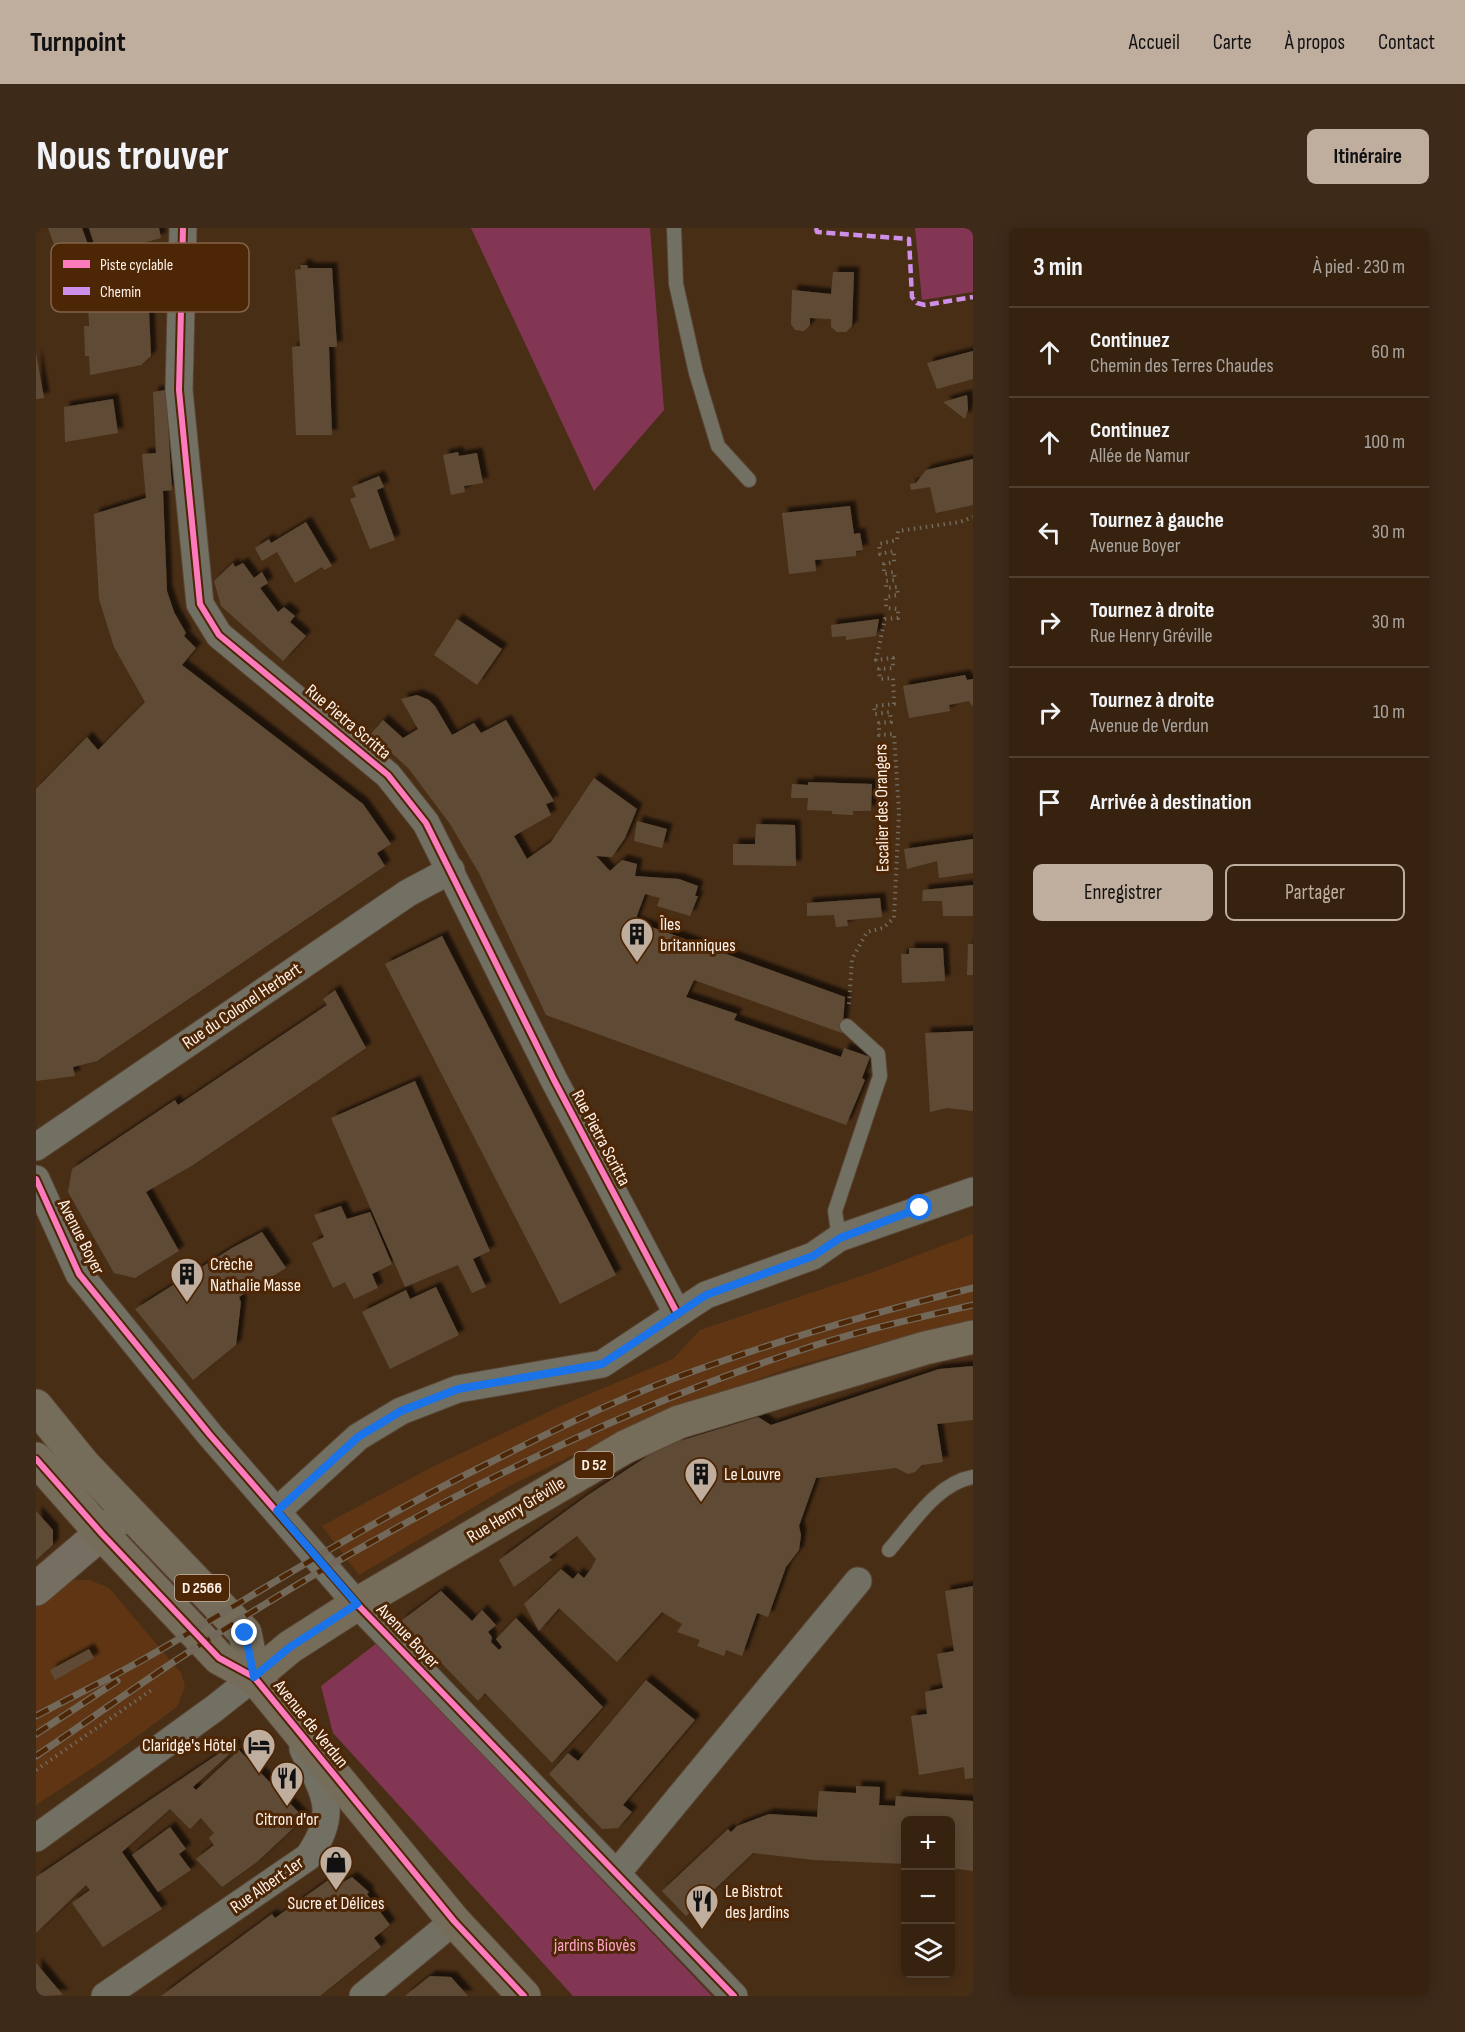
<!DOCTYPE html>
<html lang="fr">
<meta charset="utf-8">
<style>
body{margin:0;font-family:"Sofia Sans Condensed",sans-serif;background:#3e2a19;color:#f1f3f6}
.controls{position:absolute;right:18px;bottom:18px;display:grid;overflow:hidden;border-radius:9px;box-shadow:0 3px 15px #0003}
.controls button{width:54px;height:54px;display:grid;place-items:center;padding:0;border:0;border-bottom:2px solid #513f30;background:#372210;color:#f1f3f6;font:30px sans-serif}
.stop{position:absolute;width:18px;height:18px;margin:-14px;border:4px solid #1a73e8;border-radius:50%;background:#fff}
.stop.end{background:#1a73e8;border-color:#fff;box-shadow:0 2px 6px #0008}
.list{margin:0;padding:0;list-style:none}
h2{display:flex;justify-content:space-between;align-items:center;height:78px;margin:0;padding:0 24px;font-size:26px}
h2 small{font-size:20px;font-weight:400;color:#aaa49f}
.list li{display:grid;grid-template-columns:39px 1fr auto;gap:18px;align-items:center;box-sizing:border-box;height:90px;padding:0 24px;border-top:2px solid #513f30}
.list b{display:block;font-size:22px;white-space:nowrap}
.list p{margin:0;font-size:20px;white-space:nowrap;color:#aaa49f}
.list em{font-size:20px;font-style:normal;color:#aaa49f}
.actions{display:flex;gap:12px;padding:18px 24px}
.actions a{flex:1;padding:14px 0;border:2px solid #bfad9e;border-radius:9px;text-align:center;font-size:21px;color:#bfad9e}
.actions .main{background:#bfad9e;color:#111}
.icon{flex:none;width:33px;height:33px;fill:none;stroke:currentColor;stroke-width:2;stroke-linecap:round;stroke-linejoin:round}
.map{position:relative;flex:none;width:937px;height:1768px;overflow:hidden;border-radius:9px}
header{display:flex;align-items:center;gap:36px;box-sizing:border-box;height:84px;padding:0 30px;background:#bfad9e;color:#111}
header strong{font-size:28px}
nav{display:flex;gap:33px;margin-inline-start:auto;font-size:21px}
.intro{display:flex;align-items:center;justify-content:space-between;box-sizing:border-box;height:144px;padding:0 36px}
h1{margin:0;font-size:42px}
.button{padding:15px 27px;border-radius:9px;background:#bfad9e;color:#111;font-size:21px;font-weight:700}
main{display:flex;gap:36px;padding:0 36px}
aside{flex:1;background:#372210;border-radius:9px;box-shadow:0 3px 15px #0003}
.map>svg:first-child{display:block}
.built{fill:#5f3513}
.green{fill:#823653}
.building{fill:#5f4c36;filter:url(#shadow)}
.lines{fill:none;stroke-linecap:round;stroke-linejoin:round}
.lane-casing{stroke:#5a4634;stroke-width:16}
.street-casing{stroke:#5a4634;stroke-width:29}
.secondary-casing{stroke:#5a4634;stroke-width:35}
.primary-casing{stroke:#5a4634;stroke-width:35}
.path{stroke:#716a5d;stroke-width:4;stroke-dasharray:1.5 4.5;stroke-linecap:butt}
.lane{stroke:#726f63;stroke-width:14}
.street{stroke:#726f63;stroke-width:27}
.secondary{stroke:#766f61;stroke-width:33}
.primary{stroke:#756c5a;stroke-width:33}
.rail-casing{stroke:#72695b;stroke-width:7}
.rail{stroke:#4d2606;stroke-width:4.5;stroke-dasharray:14;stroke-linecap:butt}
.quiet{stroke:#ce8fe9;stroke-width:4.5;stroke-dasharray:9 4.5;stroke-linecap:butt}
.cycleway-casing{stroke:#4d2606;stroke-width:10}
.cycleway{stroke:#fd7abc;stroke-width:6}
.route{stroke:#1a73e8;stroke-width:8}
.labels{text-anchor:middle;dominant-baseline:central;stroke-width:6;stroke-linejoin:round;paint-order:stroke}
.shield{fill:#4d2606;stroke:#c9b4a4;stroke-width:1.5}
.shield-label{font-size:16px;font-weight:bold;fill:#fef1e8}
.street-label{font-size:18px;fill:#fef1e8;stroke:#4d2606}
.poi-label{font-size:18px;fill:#fef1e8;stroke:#4d2606;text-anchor:start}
.park-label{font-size:18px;fill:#fda1c4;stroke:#4d2606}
.key{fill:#4d2606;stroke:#82634a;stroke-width:1.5}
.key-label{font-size:16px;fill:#fef1e8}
</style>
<header>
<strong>Turnpoint</strong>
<nav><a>Accueil</a><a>Carte</a><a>À propos</a><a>Contact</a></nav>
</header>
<div class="intro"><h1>Nous trouver</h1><a class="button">Itinéraire</a></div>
<main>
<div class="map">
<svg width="937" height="1768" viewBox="0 0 937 1768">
<defs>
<filter id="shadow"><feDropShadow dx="5.5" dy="-5.5" stdDeviation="1.5" flood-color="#0009"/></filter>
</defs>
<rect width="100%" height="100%" fill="#492e16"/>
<g class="built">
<path d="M 937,1006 L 937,1094 L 900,1100 L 753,1140 L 611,1192 L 475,1257 L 323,1347 L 286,1298 L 394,1240 L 527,1177 L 637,1131 L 664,1102 L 837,1044 Z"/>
<path d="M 38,1352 L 54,1352 L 73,1360 L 145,1445 L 149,1458 L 141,1479 L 67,1533 L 0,1577 L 0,1376 L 20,1360 Z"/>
</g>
<g class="green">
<path d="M 435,0 L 614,0 L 628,182 L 558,263 Z"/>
<path d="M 879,0 L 937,0 L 937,64 L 886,72 Z"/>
<path d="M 341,1415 L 676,1768 L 537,1768 L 297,1505 L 285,1458 Z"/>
</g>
<g class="building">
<path d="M 12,0 L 46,0 L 55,25 L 25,36 Z"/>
<path d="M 53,0 L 123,0 L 125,10 L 92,19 L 103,48 L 86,54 L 78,28 L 89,25 L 88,20 L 62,28 Z"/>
<path d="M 264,37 L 271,37 L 272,40 L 296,40 L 301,119 L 293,119 L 296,207 L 260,207 L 256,119 L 264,118 L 259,42 L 265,41 Z"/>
<path d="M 797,44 L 818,44 L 816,98 L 810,104 L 801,104 L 795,99 L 795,91 L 774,90 L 774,97 L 768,103 L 759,102 L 755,96 L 756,62 L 795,66 Z"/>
<path d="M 112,60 L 115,128 L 105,137 L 54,147 L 53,128 L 49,128 L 48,98 L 53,98 L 52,73 L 69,69 L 71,75 Z"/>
<path d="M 937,123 L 937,151 L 901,161 L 891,135 Z"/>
<path d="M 0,125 L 8,170 L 0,171 Z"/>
<path d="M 130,162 L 136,262 L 127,263 L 131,363 L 138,384 L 150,405 L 148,408 L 160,420 L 146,437 L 327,576 L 355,616 L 341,625 L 349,638 L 61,833 L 37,839 L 39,848 L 0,853 L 0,561 L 51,509 L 62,522 L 109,474 L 78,419 L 63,371 L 58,286 L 110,270 L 106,226 L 120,225 L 117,164 Z"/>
<path d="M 931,167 L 932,181 L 929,191 L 907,174 Z"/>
<path d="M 77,171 L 82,205 L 29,214 L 28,179 Z"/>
<path d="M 422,224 L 423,228 L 441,225 L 447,255 L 428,258 L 429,264 L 415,267 L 407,227 Z"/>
<path d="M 937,231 L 937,277 L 900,285 L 894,259 L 875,262 L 874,256 L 880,255 L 890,242 Z"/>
<path d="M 343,248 L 348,259 L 341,262 L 359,312 L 334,321 L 314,271 L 320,269 L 316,259 Z"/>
<path d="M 814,278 L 818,306 L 824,305 L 827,322 L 820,323 L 820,328 L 779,332 L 780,343 L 753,346 L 746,285 Z"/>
<path d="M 270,294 L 296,338 L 288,342 L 286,339 L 259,355 L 241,324 L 226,333 L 219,320 L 233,311 L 235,315 Z"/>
<path d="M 197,335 L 199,339 L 207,335 L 218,350 L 226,344 L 232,355 L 224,360 L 242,384 L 248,379 L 259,388 L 254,394 L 270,408 L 247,433 L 185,378 L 178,353 Z"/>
<path d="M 421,391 L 466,421 L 441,457 L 398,427 Z"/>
<path d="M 843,391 L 840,408 L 810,412 L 810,408 L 796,409 L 795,397 Z"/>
<path d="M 929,447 L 931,452 L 937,451 L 937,479 L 933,473 L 913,477 L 914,483 L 873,490 L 867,458 Z"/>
<path d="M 381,467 L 393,472 L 399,478 L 416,507 L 438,495 L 445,505 L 470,492 L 518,573 L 510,576 L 515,587 L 478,608 L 491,631 L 515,614 L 558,550 L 601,581 L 589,610 L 576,629 L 560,628 L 574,643 L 586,632 L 601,636 L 599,648 L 643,651 L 662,658 L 659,668 L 662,668 L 654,688 L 621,678 L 624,670 L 609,666 L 599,693 L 809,769 L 806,805 L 658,752 L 650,769 L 701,786 L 698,792 L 805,829 L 808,820 L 834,829 L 826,850 L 829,852 L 810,897 L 510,787 L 443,645 L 414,596 L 373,541 L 335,506 L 347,492 L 367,510 L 382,501 L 365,471 Z"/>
<path d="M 772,554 L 836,556 L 835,583 L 817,583 L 817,587 L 796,586 L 796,583 L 771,582 L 772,570 L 755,570 L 756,556 L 772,557 Z"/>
<path d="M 601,593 L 631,601 L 626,620 L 598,613 Z"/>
<path d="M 720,596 L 759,597 L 760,638 L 697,637 L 697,616 L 719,616 Z"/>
<path d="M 937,611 L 937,645 L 903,650 L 901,633 L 871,641 L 868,621 Z"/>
<path d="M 937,657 L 937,688 L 907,688 L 906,673 L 886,673 L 887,662 Z"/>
<path d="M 844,670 L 846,689 L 811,692 L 812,698 L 800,699 L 798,687 L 771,688 L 771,675 Z"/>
<path d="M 406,708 L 580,1047 L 524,1076 L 349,736 Z"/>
<path d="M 932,716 L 937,716 L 937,747 L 931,747 Z"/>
<path d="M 873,720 L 907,720 L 909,753 L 866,755 L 865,726 L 873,726 Z"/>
<path d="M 299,762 L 330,820 L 157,937 L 110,964 L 143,1023 L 99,1050 L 78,1045 L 32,964 L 36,941 L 139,872 L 142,877 L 291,777 L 287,771 Z"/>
<path d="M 937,803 L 937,883 L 911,880 L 894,884 L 889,805 Z"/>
<path d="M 379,853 L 454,1023 L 437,1031 L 450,1059 L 436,1065 L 422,1037 L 369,1059 L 295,890 Z"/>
<path d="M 305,978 L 311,991 L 334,984 L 356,1036 L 336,1046 L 342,1060 L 318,1071 L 309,1054 L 297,1060 L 276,1015 L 288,1009 L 278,987 Z"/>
<path d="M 226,1004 L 250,1040 L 203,1069 L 205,1074 L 200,1117 L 157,1152 L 99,1081 L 196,1020 Z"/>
<path d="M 400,1059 L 423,1107 L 354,1141 L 326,1084 L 370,1062 L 374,1071 Z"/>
<path d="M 937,1138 L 937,1192 L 901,1196 L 907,1234 L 886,1237 L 879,1244 L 872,1246 L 860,1240 L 780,1250 L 763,1298 L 765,1307 L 763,1322 L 750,1339 L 732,1389 L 721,1385 L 706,1428 L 690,1422 L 688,1428 L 661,1418 L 664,1412 L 641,1404 L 646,1396 L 626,1384 L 581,1434 L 523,1380 L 503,1403 L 488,1376 L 525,1341 L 537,1351 L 542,1345 L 548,1350 L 555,1341 L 560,1331 L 541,1308 L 513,1329 L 516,1332 L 478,1359 L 463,1332 L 552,1267 L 627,1218 L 722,1189 L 735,1197 L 903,1141 Z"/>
<path d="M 0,1283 L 17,1302 L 17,1317 L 0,1332 Z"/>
<path d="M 937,1358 L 937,1550 L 929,1551 L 928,1539 L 883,1547 L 875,1488 L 891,1486 L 889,1464 L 907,1460 L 901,1426 L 918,1423 L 909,1363 Z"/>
<path d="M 405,1363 L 436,1393 L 446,1382 L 460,1397 L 452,1404 L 456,1409 L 455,1414 L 463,1422 L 466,1419 L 460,1411 L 480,1390 L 567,1479 L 516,1535 L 449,1465 L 442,1473 L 365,1393 Z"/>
<path d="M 53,1421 L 58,1430 L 19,1452 L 14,1442 Z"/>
<path d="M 610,1452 L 659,1492 L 587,1577 L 596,1584 L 582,1600 L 566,1601 L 513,1546 L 532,1525 L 542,1533 Z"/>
<path d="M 197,1516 L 200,1520 L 157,1559 L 160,1562 L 203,1522 L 268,1590 L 221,1634 L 186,1659 L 160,1631 L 178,1617 L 173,1610 L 178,1605 L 165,1590 L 154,1601 L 134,1581 L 86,1624 L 126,1681 L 67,1719 L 36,1675 L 54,1662 L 50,1657 L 0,1705 L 0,1649 Z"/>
<path d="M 820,1558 L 844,1559 L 843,1577 L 859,1578 L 860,1568 L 937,1573 L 937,1643 L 915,1640 L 914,1592 L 870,1592 L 870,1636 L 778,1632 L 717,1625 L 650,1688 L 626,1663 L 692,1601 L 695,1604 L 701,1598 L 733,1586 L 781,1589 L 783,1563 L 820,1565 Z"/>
<path d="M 134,1599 L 150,1621 L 143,1626 L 155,1642 L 122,1664 L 96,1627 Z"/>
<path d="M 298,1648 L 304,1656 L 316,1649 L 333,1664 L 331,1666 L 354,1697 L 338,1710 L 345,1719 L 284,1768 L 125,1768 L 236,1686 L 239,1690 Z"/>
<path d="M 0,1735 L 27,1767 L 5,1768 L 0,1762 Z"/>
<path d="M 394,1748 L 415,1749 L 432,1768 L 369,1768 Z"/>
</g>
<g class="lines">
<defs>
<g id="lane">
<path d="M 638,0 L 640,56 L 660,145 L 682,218 L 713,252"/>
<path d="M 803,1010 L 799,983 L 844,848 L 842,826 L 811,798"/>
<path d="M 853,1322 C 876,1296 901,1255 937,1249"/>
</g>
<g id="street">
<path d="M 147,0 L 143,162 L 164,376 L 183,407 L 352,547 L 390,595 L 518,852 L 641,1085"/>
<path d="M 0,919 L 372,665 L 415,642"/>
<path d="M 0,951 L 43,1046 L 174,1207 L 321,1376 L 698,1768"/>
<path d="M 241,1283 L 322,1209 L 365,1183 L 422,1161 L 566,1136 L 670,1067 L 777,1028 L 803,1010 L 937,963"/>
<path d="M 0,1610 L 179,1480 L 218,1449"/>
<path d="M 581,1645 L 822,1353"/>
<path d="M 69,1768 L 272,1629 C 304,1584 288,1566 267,1521"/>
<path d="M 327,1768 L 418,1693"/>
</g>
<path id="secondary" d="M 0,1361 L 88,1286"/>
<g id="primary">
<path d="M 0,1178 L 48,1237 L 209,1405 L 218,1449"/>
<path d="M 0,1231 L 66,1306 L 183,1430 L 218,1449 L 418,1693 L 488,1768"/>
<path d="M 218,1449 L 254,1419 L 321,1376 L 589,1219 L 643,1194 L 889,1120 L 937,1109"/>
</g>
</defs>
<use href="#lane" class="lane-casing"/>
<use href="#street" class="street-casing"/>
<use href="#secondary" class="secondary-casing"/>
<use href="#primary" class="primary-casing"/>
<g class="path">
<path d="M 813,776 L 816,731 L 831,704 L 847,700 L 858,690 L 863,584 L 858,506 L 843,507 L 843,495 L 855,494 L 854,484 L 839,486 L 838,478 L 858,476 L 857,450 L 844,451 L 843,441 L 857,440 L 857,430 L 840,432 L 849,391 L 862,390 L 862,381 L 850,380 L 850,369 L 862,367 L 861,359 L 850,360 L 850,353 L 859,352 L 858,344 L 848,346 L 848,336 L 858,334 L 858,323 L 844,326 L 843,316 L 861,312 L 862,303 L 924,294 L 937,289"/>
<path d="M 0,1542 L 117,1461"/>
</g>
<use href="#lane" class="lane"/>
<use href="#street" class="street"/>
<use href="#secondary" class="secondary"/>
<use href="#primary" class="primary"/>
<defs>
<g id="rail">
<path d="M 0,1488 C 43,1465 87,1444 129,1419 C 233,1358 336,1293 445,1239 C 508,1207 572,1175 639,1150 C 736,1114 836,1085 937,1060"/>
<path d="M 0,1506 L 81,1453"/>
<path d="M 0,1528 C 46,1497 92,1464 139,1433 C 327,1310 545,1194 759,1124 C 817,1104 877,1091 937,1077"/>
</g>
</defs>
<use href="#rail" class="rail-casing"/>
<use href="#rail" class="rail"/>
<path class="quiet" d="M 780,0 L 781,4 L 873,11 L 876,69 L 881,75 L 889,77 L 937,69"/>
<defs>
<g id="cycleway">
<path d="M 147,0 L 143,162 L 164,376 L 183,407 L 352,547 L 390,595 L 518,852 L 641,1085"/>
<path d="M 0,951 L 43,1046 L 174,1207 L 321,1376 L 698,1768"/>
<path d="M 0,1231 L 66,1306 L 183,1430 L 218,1449 L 418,1693 L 488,1768"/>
</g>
</defs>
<use href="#cycleway" class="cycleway-casing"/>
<use href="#cycleway" class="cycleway"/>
</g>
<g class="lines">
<path class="route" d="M 209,1405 L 218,1449 L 254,1419 L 321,1376 L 241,1283 L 322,1209 L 365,1183 L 422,1161 L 566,1136 L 670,1067 L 777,1028 L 804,1010 L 884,980"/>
</g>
<defs>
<symbol id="building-pin" viewBox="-11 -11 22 30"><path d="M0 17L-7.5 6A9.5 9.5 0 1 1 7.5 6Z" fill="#bfad9e" stroke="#4d2606"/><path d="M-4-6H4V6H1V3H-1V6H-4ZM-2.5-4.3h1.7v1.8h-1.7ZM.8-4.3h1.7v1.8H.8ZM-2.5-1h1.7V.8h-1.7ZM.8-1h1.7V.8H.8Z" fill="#111"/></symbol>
<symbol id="hotel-pin" viewBox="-11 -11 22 30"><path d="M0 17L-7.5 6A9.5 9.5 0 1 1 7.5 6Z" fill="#bfad9e" stroke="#4d2606"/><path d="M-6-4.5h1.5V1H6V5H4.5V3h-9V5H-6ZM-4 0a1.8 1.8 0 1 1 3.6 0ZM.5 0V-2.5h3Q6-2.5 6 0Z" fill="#111"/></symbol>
<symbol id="restaurant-pin" viewBox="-11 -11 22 30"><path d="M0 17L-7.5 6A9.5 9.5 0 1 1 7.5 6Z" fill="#bfad9e" stroke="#4d2606"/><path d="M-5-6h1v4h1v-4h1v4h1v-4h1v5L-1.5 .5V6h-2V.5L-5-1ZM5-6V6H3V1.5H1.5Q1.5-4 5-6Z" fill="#111"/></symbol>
<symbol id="shop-pin" viewBox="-11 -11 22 30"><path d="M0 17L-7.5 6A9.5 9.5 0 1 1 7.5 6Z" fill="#bfad9e" stroke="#4d2606"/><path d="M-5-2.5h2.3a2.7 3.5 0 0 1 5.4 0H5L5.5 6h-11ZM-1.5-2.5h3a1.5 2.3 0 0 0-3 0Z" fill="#111"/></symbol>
</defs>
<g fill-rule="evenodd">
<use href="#building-pin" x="582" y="687" width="38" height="52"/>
<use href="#building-pin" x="132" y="1027" width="38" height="52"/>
<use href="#building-pin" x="646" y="1227" width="38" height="52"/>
<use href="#hotel-pin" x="204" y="1498" width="38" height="52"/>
<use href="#restaurant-pin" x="232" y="1531" width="38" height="52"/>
<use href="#shop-pin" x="281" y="1615" width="38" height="52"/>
<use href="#restaurant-pin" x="647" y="1654" width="38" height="52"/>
</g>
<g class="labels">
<g class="shield">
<rect x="538.5" y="1224" width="39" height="26" rx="4.5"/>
<rect x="139" y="1347" width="54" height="26" rx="4.5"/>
</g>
<g class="shield-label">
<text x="558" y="1237">D 52</text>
<text x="166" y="1360">D 2566</text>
</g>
<g class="street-label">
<text transform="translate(312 494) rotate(40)">Rue Pietra Scritta</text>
<text transform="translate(846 580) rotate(-91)">Escalier des Orangers</text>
<text transform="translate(206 778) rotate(-34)">Rue du Colonel Herbert</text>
<text transform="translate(565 910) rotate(62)">Rue Pietra Scritta</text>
<text transform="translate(45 1009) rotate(63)">Avenue Boyer</text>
<text transform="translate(480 1282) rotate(-31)">Rue Henry Gréville</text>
<text transform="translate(372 1408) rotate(46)">Avenue Boyer</text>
<text transform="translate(275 1496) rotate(51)">Avenue de Verdun</text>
<text transform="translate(231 1657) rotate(-35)">Rue Albert 1er</text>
</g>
<g class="poi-label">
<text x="624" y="696">Îles<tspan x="624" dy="21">britanniques</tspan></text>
<text x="174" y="1036">Crèche<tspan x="174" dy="21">Nathalie Masse</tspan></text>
<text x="688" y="1246">Le Louvre</text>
<text x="200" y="1517" text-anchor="end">Claridge's Hôtel</text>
<text x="251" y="1591" text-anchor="middle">Citron d'or</text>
<text x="689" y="1663">Le Bistrot<tspan x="689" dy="21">des Jardins</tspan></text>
<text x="300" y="1675" text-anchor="middle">Sucre et Délices</text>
</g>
<g class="park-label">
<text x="559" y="1717">jardins Biovès</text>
</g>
</g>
<rect x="15" y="15" width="198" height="69" rx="9" class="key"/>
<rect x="27" y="32" width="27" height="8" fill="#fd7abc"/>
<rect x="27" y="59" width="27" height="8" fill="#ce8fe9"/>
<g class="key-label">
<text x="64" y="42">Piste cyclable</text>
<text x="64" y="69">Chemin</text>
</g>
</svg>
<div class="controls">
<button>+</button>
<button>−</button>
<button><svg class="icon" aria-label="layers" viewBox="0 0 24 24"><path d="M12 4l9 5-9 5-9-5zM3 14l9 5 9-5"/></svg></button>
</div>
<div class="stop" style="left:884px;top:980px"></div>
<div class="stop end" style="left:209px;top:1405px"></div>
</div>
<aside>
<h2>3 min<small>À pied · 230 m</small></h2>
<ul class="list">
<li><svg class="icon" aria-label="ahead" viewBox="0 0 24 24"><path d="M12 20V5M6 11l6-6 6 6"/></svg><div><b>Continuez</b><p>Chemin des Terres Chaudes</p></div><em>60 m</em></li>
<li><svg class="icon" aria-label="ahead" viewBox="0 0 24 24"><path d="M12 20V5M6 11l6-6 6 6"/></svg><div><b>Continuez</b><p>Allée de Namur</p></div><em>100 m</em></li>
<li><svg class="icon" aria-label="left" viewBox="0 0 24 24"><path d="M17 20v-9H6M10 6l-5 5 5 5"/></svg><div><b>Tournez à gauche</b><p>Avenue Boyer</p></div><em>30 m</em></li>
<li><svg class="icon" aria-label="right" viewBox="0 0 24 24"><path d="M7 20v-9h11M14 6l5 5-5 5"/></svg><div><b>Tournez à droite</b><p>Rue Henry Gréville</p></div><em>30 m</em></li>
<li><svg class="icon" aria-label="right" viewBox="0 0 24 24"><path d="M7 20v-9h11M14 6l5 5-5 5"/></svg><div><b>Tournez à droite</b><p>Avenue de Verdun</p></div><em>10 m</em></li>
<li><svg class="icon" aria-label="arrive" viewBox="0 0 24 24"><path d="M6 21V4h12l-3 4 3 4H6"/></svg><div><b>Arrivée à destination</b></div></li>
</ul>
<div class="actions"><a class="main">Enregistrer</a><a>Partager</a></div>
</aside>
</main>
